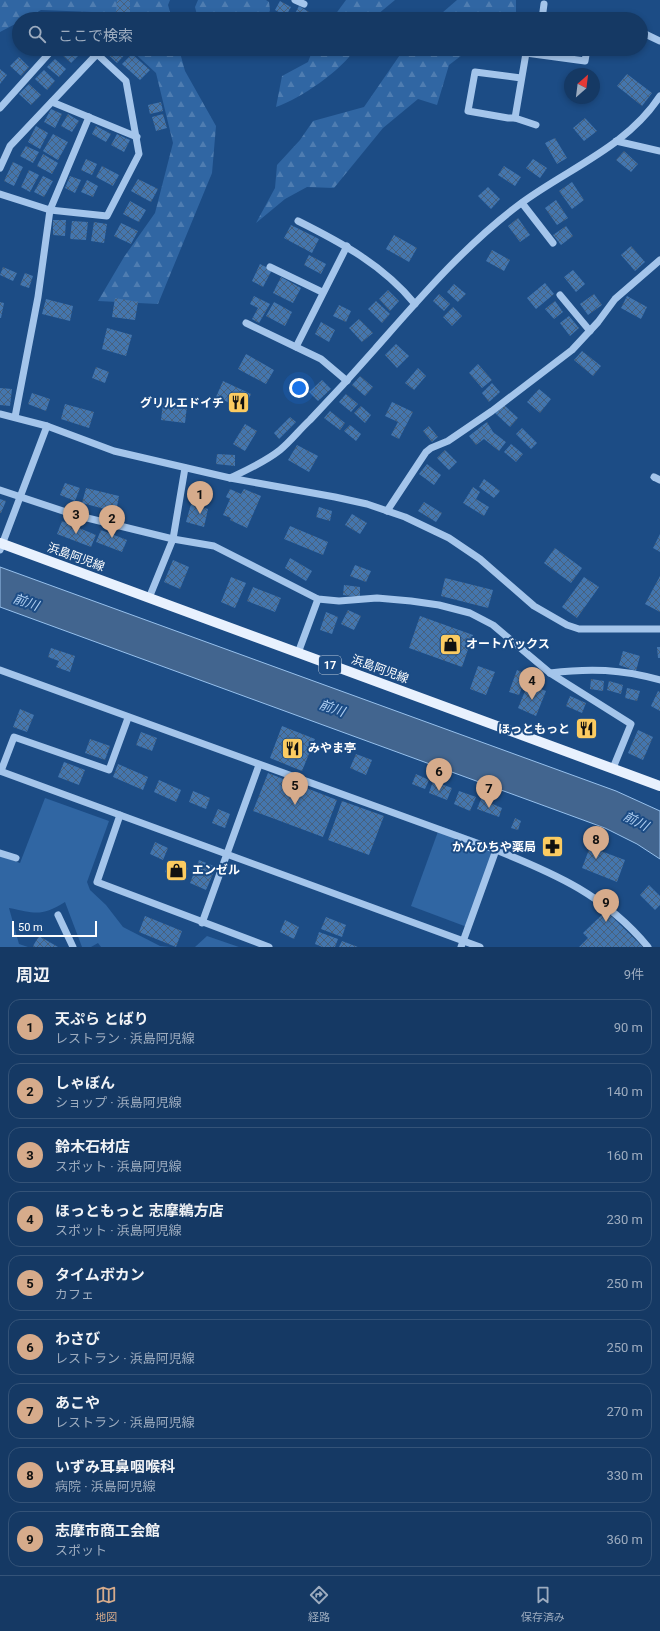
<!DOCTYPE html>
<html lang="ja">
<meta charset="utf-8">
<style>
body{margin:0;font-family:Roboto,"Noto Sans JP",sans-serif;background:#1e406a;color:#f1f3f6}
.compass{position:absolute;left:564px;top:68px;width:36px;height:36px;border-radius:50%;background:#153964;box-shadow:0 2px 6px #0003;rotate:28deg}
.scale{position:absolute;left:12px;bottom:10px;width:85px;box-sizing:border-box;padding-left:4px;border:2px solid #fff;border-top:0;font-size:11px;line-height:14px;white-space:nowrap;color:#fff;-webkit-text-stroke:3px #1c4c85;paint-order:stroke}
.you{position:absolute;left:299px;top:388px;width:14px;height:14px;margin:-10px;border:3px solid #fff;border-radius:50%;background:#1a73e8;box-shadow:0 0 0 6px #1a73e833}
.badge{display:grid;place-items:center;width:26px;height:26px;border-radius:50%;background:#d6ab8b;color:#111;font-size:13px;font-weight:700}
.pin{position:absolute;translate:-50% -33px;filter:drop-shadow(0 1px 2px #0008)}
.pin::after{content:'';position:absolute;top:21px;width:14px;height:12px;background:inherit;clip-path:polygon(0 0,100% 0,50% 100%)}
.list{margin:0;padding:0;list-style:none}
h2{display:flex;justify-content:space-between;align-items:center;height:52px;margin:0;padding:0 16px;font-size:17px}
h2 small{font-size:13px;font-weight:400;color:#9dacbf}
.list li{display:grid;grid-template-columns:26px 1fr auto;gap:12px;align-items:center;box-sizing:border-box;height:56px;margin:0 8px 8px;padding:0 8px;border:1px solid #345378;border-radius:12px}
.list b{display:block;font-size:15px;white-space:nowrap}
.list p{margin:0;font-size:13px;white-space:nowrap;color:#9dacbf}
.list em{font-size:13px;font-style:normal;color:#9dacbf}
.icon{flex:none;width:22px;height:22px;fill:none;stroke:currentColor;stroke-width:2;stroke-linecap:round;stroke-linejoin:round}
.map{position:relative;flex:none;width:660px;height:947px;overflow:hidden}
.search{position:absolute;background:#153964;box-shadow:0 2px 6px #0003;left:12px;right:12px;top:12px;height:44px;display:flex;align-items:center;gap:10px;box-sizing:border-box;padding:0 14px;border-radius:22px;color:#9dacbf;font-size:15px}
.sheet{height:628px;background:#153964}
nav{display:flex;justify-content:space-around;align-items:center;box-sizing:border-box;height:56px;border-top:1px solid #345378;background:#153964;font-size:11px;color:#9dacbf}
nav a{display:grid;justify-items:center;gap:2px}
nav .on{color:#d6ab8b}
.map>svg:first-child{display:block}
.green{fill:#3066a3}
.forest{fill:url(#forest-firs)}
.water{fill:#42658f;stroke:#97c1ed}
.building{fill:url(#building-cross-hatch)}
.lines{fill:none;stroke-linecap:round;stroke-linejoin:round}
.minor{stroke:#a4c5eb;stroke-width:7}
.major{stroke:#e8f1fe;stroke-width:10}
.labels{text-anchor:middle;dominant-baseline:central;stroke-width:4;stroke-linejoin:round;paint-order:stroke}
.shield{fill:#1c4c85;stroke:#bbc9da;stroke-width:1}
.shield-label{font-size:11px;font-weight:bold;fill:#fff}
.poi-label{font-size:12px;font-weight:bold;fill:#fff;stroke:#1c4c85;text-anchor:end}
.street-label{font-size:12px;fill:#fff;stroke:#1c4c85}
.water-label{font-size:13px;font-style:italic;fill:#afcff2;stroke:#1c4c85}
</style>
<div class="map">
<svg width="660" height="947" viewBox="0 0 660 947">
<defs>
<pattern id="forest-firs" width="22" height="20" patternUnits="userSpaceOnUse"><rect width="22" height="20" fill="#3066a3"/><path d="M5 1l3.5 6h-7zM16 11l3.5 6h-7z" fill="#4f7db1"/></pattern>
<pattern id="building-cross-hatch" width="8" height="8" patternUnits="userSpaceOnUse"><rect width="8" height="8" fill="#4476ae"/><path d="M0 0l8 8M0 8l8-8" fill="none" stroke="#48617d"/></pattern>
</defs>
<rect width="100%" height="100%" fill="#1c4c85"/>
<g class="green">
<path d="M 45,798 L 109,821 L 87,882 L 90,890 L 106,905 L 123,927 L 160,946 L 170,947 L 101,947 L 98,943 L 91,947 L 82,947 L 65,902 C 41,917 35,913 9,908 L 19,944 L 28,947 L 0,947 L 0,856 L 20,863 Z"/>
<path d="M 440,826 L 496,846 L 467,927 L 411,906 Z"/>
<path d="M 207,936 L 239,947 L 195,947 Z"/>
</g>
<g class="forest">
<path d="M 0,0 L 170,0 L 168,5 L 172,19 L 99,19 L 92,12 L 41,10 L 24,19 L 19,19 L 19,22 L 0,32 Z"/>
<path d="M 198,0 L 266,0 L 269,2 L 270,10 L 267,19 L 198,19 L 195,7 Z"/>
<path d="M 346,0 L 395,0 L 372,19 L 332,19 Z"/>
<path d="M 457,0 L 516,0 L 516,13 L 508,19 L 435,19 Z"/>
<path d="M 130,49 L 179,49 L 185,71 L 216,126 L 212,173 L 158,304 L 98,301 L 124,257 L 155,213 L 173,143 L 156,73 Z"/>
<path d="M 313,49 L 355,49 C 342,70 300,99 276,107 L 282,76 L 308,62 Z"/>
<path d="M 404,49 L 470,49 L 449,65 L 437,105 L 418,99 L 383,128 L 334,188 L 307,187 L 285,199 L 256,223 L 275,188 L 277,165 L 300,140 L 313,121 L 364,107 Z"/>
</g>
<path class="water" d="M 0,567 L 616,791 L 660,811 L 660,859 L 637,844 L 605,828 L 0,607 Z"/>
<g class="building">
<path d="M 117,0 L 130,0 L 130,13 L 116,12 Z"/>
<path d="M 280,1 L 291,7 L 286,16 L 275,10 Z"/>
<path d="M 299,6 L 309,12 L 305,19 L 292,19 Z"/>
<path d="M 64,49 L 74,49 L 80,54 L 71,63 L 60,53 Z"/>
<path d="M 102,49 L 128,49 L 129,50 L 117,63 Z"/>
<path d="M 132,54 L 150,70 L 140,80 L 122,64 Z"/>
<path d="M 19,57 L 29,67 L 21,76 L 10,66 Z"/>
<path d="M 55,59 L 66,69 L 59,77 L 47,67 Z"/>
<path d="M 0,69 L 7,75 L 0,84 Z"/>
<path d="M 44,70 L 55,81 L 47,90 L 35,79 Z"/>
<path d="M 627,74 L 652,93 L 642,106 L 617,86 Z"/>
<path d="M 29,84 L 41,95 L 31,105 L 19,94 Z"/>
<path d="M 161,102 L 163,111 L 150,114 L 148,105 Z"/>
<path d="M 51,109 L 62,114 L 55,128 L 44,122 Z"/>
<path d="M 68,114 L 79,121 L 72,132 L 61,126 Z"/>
<path d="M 163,114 L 167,128 L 156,131 L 152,117 Z"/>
<path d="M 585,118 L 597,131 L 584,141 L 573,128 Z"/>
<path d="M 36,126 L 48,133 L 40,149 L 28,142 Z"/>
<path d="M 96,126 L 111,134 L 106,142 L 92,134 Z"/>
<path d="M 53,134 L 68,142 L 58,160 L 43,151 Z"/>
<path d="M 117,134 L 130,140 L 124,152 L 111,145 Z"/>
<path d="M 555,138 L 567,158 L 557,164 L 545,143 Z"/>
<path d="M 26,146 L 39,152 L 33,163 L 20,156 Z"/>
<path d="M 624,151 L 638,164 L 631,172 L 616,160 Z"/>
<path d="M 43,154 L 58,163 L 52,174 L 37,166 Z"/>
<path d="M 86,159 L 97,164 L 92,175 L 81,170 Z"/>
<path d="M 533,159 L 547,168 L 540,178 L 526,168 Z"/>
<path d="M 13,162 L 23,167 L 14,186 L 4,181 Z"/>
<path d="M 102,166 L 119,175 L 113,186 L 96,177 Z"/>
<path d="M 504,166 L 521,177 L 515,186 L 498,175 Z"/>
<path d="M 29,170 L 39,175 L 30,192 L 21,187 Z"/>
<path d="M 43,176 L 53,181 L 44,197 L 34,192 Z"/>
<path d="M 70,176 L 81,180 L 75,193 L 65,188 Z"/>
<path d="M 138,179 L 158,189 L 151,202 L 131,191 Z"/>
<path d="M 87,180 L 98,186 L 93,197 L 81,192 Z"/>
<path d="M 572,182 L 584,200 L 572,209 L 559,191 Z"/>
<path d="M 488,187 L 500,199 L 491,209 L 478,196 Z"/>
<path d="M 556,200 L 568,218 L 557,225 L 545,208 Z"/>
<path d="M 130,201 L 146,210 L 139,222 L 123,214 Z"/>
<path d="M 518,218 L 530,235 L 520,242 L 508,226 Z"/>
<path d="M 53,220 L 66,220 L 65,236 L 53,235 Z"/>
<path d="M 72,221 L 88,222 L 86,240 L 70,239 Z"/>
<path d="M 94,222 L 107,224 L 104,243 L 91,241 Z"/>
<path d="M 121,223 L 138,231 L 131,244 L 114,236 Z"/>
<path d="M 291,225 L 319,239 L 312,253 L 284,238 Z"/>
<path d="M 566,226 L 573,236 L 561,245 L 553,235 Z"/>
<path d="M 394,235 L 417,248 L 409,262 L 386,249 Z"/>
<path d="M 631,246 L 645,262 L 635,271 L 621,255 Z"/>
<path d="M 492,250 L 510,260 L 504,271 L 486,261 Z"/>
<path d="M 309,255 L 326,264 L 321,274 L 304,265 Z"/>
<path d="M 260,264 L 272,270 L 263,287 L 252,281 Z"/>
<path d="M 3,267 L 17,273 L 13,281 L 0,275 Z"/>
<path d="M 573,270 L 585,284 L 576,292 L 564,277 Z"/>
<path d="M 25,273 L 33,276 L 29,288 L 20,285 Z"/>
<path d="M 281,277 L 301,288 L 293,303 L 273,293 Z"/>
<path d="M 545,283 L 554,294 L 536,309 L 527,298 Z"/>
<path d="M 454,284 L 466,294 L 458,302 L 447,292 Z"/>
<path d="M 388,290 L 399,301 L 390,311 L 379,299 Z"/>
<path d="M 439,294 L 450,304 L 444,311 L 433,301 Z"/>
<path d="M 594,294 L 602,305 L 588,315 L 580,304 Z"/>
<path d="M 254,296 L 270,304 L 259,323 L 252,319 L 258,308 L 250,304 Z"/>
<path d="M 627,296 L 647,307 L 641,319 L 621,308 Z"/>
<path d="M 115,298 L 138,302 L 135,320 L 112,317 Z"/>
<path d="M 46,299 L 73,306 L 70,321 L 42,314 Z"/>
<path d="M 376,301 L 390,314 L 382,323 L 368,309 Z"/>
<path d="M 555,301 L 563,312 L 554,319 L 545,309 Z"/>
<path d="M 0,302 L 4,303 L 1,318 L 0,318 Z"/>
<path d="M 274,302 L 292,312 L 285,326 L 266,316 Z"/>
<path d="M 339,305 L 351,311 L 346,322 L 333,316 Z"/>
<path d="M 453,307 L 462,316 L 452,326 L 443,317 Z"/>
<path d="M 569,316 L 579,328 L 570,336 L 560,323 Z"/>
<path d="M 359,319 L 373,333 L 362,342 L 349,328 Z"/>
<path d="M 321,322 L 335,330 L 329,342 L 315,334 Z"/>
<path d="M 107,328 L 132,335 L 126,356 L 102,349 Z"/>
<path d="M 396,344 L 409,356 L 397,368 L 385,355 Z"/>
<path d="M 582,351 L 601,366 L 593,376 L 574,360 Z"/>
<path d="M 246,354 L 274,370 L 266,384 L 238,369 Z"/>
<path d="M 478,364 L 492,380 L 482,388 L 469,373 Z"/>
<path d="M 96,367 L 109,372 L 105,383 L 92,378 Z"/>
<path d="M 418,368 L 426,376 L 414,390 L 405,383 Z"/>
<path d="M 360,376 L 373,387 L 365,396 L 352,385 Z"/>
<path d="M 322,380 L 331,389 L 318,401 L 309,392 Z"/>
<path d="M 223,381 L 251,394 L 244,409 L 216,397 Z"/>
<path d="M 492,383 L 500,392 L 489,402 L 482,393 Z"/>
<path d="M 0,388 L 12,389 L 10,406 L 0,405 Z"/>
<path d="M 539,389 L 551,399 L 540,413 L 527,402 Z"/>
<path d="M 32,393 L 50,399 L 46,411 L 28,404 Z"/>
<path d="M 346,394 L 358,404 L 351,412 L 339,402 Z"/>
<path d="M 392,402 L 413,412 L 399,439 L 391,435 L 398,422 L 385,416 Z"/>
<path d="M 163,403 L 187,406 L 185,423 L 161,420 Z"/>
<path d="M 65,404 L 94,412 L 89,428 L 61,419 Z"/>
<path d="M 503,404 L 518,418 L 510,427 L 495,413 Z"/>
<path d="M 361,406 L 371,415 L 365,423 L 354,413 Z"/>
<path d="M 330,411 L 345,423 L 340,430 L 324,418 Z"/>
<path d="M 290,417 L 296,422 L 279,439 L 274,433 Z"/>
<path d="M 487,422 L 493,432 L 506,442 L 499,451 L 484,439 L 476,445 L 469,436 Z"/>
<path d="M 245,424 L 257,431 L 245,451 L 233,444 Z"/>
<path d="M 350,425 L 361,434 L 356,441 L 344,431 Z"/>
<path d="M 429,426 L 438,437 L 432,442 L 423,431 Z"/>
<path d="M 522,428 L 537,443 L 531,449 L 516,434 Z"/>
<path d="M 511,444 L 523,454 L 516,462 L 504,452 Z"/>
<path d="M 297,445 L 318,456 L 309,472 L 288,460 Z"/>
<path d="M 445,450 L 457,462 L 449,470 L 437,458 Z"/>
<path d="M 217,454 L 235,455 L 235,466 L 216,464 Z"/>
<path d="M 427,464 L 441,475 L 434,485 L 419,474 Z"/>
<path d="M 484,479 L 500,491 L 494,498 L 479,487 Z"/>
<path d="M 65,483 L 80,488 L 75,501 L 60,495 Z"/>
<path d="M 473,487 L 480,492 L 476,499 L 489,507 L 484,516 L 463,503 Z"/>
<path d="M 86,488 L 119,496 L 116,512 L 82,503 Z"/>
<path d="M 230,489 L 241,494 L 244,489 L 261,496 L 247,528 L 230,520 L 231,518 L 223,515 L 230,499 L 226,497 Z"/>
<path d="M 0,499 L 6,501 L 1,513 L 0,513 Z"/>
<path d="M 424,502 L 442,513 L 436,522 L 418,511 Z"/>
<path d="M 191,504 L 208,509 L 204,527 L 186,522 Z"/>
<path d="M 319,507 L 332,511 L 330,521 L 316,517 Z"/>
<path d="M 352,514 L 367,523 L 360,534 L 345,525 Z"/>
<path d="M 62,521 L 96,535 L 91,547 L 57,534 Z"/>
<path d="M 290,526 L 328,542 L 323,555 L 284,539 Z"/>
<path d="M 101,530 L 127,540 L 122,552 L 96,542 Z"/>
<path d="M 660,534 L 660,552 L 653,548 Z"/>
<path d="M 555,548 L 582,568 L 571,583 L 544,563 Z"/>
<path d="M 290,558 L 312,571 L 306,581 L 285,568 Z"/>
<path d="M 173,560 L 189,567 L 180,589 L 164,582 Z"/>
<path d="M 355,565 L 371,571 L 366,582 L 350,576 Z"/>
<path d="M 660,576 L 660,612 L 645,604 Z"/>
<path d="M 231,577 L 246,583 L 235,608 L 221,602 Z"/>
<path d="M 584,577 L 599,587 L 577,618 L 562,607 Z"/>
<path d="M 445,578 L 493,590 L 488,608 L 441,596 Z"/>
<path d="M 344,585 L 360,587 L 360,597 L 343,595 Z"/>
<path d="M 253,587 L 281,598 L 275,612 L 247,601 Z"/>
<path d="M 348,610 L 361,616 L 354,630 L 341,624 Z"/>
<path d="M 326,612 L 338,617 L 332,634 L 320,630 Z"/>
<path d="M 420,616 L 473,635 L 462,667 L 409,648 Z"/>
<path d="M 657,647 L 660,647 L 660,658 L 658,658 Z"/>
<path d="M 51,648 L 75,656 L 70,672 L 56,667 L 59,661 L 48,657 Z"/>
<path d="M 623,651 L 640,656 L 636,671 L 619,665 Z"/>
<path d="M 478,666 L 495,672 L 486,695 L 470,689 Z"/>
<path d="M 517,670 L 527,674 L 519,695 L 509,692 Z"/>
<path d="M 591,679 L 604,681 L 603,691 L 590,689 Z"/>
<path d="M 609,681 L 623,685 L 621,694 L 607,690 Z"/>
<path d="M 528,684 L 546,691 L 536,716 L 518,708 Z"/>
<path d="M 627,688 L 640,691 L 637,701 L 625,698 Z"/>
<path d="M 658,691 L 660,692 L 660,711 L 651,706 Z"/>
<path d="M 570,696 L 586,703 L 582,713 L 566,706 Z"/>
<path d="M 20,709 L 34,715 L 27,732 L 13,727 Z"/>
<path d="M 586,719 L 592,721 L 586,737 L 580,734 Z"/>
<path d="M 282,726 L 315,739 L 302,771 L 270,758 Z"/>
<path d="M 638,730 L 653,737 L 643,760 L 628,753 Z"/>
<path d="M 141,732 L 157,738 L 152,751 L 136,745 Z"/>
<path d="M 90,739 L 110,746 L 105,760 L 85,753 Z"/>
<path d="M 356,754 L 372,760 L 366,775 L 350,768 Z"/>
<path d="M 64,762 L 85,770 L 79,785 L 58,777 Z"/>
<path d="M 118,764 L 148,777 L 143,790 L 113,777 Z"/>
<path d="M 268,773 L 337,800 L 323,837 L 253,811 Z"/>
<path d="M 416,774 L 429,780 L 425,789 L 412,784 Z"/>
<path d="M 159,780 L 181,790 L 176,802 L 154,792 Z"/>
<path d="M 433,781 L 452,788 L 447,800 L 429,793 Z"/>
<path d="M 193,791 L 210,798 L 206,809 L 189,802 Z"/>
<path d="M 459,791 L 476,797 L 470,811 L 454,804 Z"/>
<path d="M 481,799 L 502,808 L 499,817 L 477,809 Z"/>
<path d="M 342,801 L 384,816 L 369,855 L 328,840 Z"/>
<path d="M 218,809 L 230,814 L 225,828 L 212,823 Z"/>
<path d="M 515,818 L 521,821 L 518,830 L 511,828 Z"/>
<path d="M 547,836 L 561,841 L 556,854 L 542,849 Z"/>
<path d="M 155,842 L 168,848 L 163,860 L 150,854 Z"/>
<path d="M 590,847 L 625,860 L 617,882 L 582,868 Z"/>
<path d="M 169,860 L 188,868 L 183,879 L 165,872 Z"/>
<path d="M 199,860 L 216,867 L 206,890 L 190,883 Z"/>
<path d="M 649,885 L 660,896 L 660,905 L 655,910 L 640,895 Z"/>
<path d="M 606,911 L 643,947 L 579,947 L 588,938 L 583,933 Z"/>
<path d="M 145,916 L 182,931 L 176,947 L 139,932 Z"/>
<path d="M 326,917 L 346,925 L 342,937 L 321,929 Z"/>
<path d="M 285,920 L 299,927 L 294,939 L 280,932 Z"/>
<path d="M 319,932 L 338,939 L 335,947 L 322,947 L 315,944 Z"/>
<path d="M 39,936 L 58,947 L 34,947 L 33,946 Z"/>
<path d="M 342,941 L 358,947 L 339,947 Z"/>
</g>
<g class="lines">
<g class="minor">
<path d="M 295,0 L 304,4"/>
<path d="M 542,19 L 544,4"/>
<path d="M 641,32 L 660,41"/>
<path d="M 521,78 L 475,72 L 468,111 L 508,118 L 515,118 L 526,53 L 585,61 L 587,49"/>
<path d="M 52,102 L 137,137"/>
<path d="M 0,108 L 53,49"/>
<path d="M 515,118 L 536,125"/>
<path d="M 616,141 L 660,151"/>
<path d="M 0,168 L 10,146 L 97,54 L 126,81 L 139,154 L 107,216 L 50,210 L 0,194"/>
<path d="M 522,203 L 553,243"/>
<path d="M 298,221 C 342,243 383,265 415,304"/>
<path d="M 270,267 L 322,292"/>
<path d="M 560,295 L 590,331"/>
<path d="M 246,323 L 321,359 L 347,381"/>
<path d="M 296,347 L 347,246"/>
<path d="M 0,414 L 47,426 L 114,451 L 230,478 L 335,497 L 367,504 L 405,517 L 449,538 L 480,559 L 534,606 L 567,625 L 579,629 L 660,629"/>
<path d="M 15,417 L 38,297 L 50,210 L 89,117"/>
<path d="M 654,477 L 660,480"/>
<path d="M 230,478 C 247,470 265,462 280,450 C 291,441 300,429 310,420 C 332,397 354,373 375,349 C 420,298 465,245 520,204 C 567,169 627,147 660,96"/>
<path d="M 0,490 L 75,515 L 173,539 L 214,546 L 318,599 L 339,601 L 377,598 L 411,601 L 439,605 L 470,613 L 493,625 L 550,673 L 631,724 L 613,768"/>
<path d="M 387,511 L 426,452 L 431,448 L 448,441 L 492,411 L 572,350 L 598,322 L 615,299 L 660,260"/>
<path d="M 0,550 L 47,426"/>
<path d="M 149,598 L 173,539 L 185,468"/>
<path d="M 298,653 L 318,599"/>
<path d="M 0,670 L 496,850 C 556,874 606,896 648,947"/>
<path d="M 550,673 C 590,668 621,669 660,680"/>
<path d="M 0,771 L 480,947"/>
<path d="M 1,771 L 14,737 L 109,770 L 128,718"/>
<path d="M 120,815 L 97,882 L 269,947"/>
<path d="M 0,853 L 16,858"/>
<path d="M 58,915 L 73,947"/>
<path d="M 202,923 L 259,765"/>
<path d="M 461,947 L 496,850"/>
</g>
<path class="major" d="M 0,543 L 660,786"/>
</g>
<defs>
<symbol id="restaurant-square" viewBox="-11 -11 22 22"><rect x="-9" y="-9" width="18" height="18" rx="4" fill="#fbcb61" stroke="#1c4c85"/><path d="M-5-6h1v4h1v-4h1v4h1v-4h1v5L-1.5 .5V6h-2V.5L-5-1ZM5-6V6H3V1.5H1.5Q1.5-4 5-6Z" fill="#111"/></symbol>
<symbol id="shop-square" viewBox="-11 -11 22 22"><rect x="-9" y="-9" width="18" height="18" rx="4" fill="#fbcb61" stroke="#1c4c85"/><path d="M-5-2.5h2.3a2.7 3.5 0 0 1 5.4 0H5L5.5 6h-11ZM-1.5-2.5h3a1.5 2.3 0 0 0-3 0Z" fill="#111"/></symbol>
<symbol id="pharmacy-square" viewBox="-11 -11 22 22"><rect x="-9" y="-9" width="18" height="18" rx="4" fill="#fbcb61" stroke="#1c4c85"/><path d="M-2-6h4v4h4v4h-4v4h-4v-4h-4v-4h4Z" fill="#111"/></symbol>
</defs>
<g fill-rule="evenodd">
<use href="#restaurant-square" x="226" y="390" width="25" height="25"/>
<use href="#shop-square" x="438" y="632" width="25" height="25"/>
<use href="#restaurant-square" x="574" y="716" width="25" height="25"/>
<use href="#restaurant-square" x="280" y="736" width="25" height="25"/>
<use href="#pharmacy-square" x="540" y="834" width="25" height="25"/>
<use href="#shop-square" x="164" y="858" width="25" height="25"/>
</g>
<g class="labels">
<rect class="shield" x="319" y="656" width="22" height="18" rx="3"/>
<g class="shield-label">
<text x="330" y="665">17</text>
</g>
<g class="poi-label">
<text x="224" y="403">グリルエドイチ</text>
<text x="466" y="644" text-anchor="start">オートバックス</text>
<text x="570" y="729">ほっともっと</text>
<text x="308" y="748" text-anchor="start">みやま亭</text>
<text x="536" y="847">かんひちや薬局</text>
<text x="192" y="870" text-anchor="start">エンゼル</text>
</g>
<g class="street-label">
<text transform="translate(76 557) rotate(20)">浜島阿児線</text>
<text transform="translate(380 669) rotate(20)">浜島阿児線</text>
</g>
<g class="water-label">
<text transform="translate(26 602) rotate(19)">前川</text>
<text transform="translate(332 708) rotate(19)">前川</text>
<text transform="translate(636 821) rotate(27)">前川</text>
</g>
</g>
</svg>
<svg class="compass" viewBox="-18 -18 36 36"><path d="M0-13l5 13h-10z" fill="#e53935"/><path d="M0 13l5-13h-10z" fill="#9dacbf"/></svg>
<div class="scale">50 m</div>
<div class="you"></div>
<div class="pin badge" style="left:200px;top:514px">1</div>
<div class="pin badge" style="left:112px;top:538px">2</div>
<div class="pin badge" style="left:76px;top:534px">3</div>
<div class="pin badge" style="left:532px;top:700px">4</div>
<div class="pin badge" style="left:295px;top:805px">5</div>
<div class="pin badge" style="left:439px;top:791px">6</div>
<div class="pin badge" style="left:489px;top:808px">7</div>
<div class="pin badge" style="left:596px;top:859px">8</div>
<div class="pin badge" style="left:606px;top:922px">9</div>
<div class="search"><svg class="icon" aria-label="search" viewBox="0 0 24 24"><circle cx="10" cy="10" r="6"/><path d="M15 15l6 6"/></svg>ここで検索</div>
</div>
<section class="sheet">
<h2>周辺<small>9件</small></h2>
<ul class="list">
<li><span class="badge">1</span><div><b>天ぷら とばり</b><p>レストラン · 浜島阿児線</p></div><em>90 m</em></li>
<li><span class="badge">2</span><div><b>しゃぼん</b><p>ショップ · 浜島阿児線</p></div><em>140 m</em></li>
<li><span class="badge">3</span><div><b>鈴木石材店</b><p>スポット · 浜島阿児線</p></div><em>160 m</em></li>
<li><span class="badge">4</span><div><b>ほっともっと 志摩鵜方店</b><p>スポット · 浜島阿児線</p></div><em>230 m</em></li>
<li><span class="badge">5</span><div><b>タイムボカン</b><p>カフェ</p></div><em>250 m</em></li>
<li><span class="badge">6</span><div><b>わさび</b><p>レストラン · 浜島阿児線</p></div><em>250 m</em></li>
<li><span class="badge">7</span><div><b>あこや</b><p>レストラン · 浜島阿児線</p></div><em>270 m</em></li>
<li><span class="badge">8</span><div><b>いずみ耳鼻咽喉科</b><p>病院 · 浜島阿児線</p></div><em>330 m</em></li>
<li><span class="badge">9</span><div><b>志摩市商工会館</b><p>スポット</p></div><em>360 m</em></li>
</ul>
</section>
<nav>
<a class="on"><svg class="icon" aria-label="map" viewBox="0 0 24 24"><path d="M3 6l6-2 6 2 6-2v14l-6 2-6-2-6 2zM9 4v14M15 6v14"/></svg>地図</a>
<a><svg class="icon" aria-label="directions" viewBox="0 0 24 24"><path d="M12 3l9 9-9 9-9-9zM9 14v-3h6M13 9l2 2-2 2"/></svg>経路</a>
<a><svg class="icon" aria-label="saved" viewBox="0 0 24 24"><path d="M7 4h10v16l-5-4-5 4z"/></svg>保存済み</a>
</nav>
